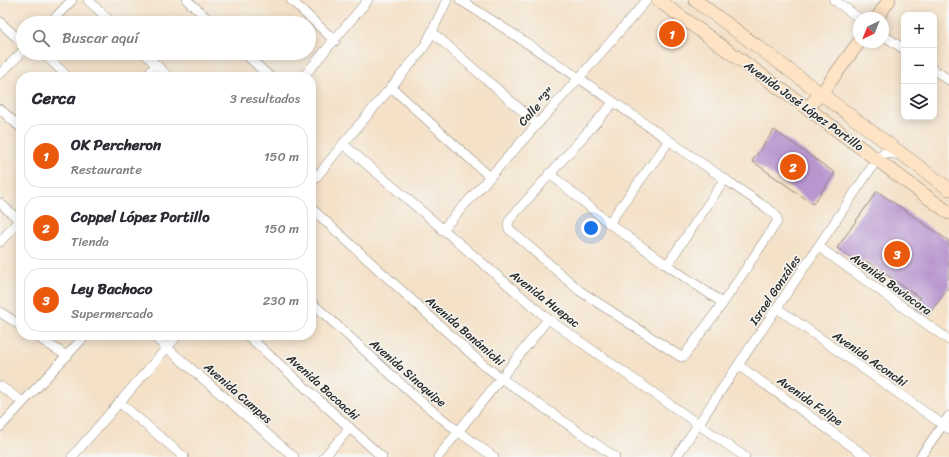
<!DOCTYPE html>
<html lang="es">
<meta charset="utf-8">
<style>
body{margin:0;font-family:Sriracha,sans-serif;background:#f2f2f3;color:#2b2b33}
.controls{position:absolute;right:12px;top:12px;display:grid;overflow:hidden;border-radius:8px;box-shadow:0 2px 10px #0003}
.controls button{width:36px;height:36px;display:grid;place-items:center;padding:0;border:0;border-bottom:1px solid #e1e1e2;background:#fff;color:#2b2b33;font:20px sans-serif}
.compass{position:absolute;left:853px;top:12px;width:36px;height:36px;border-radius:50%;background:#fff;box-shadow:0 2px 10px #0003;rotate:223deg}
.you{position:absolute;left:591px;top:228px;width:14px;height:14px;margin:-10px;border:3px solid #fff;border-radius:50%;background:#1a73e8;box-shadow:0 0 0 6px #1a73e833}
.badge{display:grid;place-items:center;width:26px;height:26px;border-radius:50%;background:#ea580c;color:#fff;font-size:13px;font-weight:700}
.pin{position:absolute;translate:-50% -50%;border:2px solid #fff;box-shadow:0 1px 4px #0006}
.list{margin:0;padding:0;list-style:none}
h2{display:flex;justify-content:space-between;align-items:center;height:52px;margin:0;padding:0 16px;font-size:17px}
h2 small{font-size:13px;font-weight:400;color:#7c7c81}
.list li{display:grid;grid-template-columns:26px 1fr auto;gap:12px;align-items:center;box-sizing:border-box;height:64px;margin:0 8px 8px;padding:0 8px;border:1px solid #e1e1e2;border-radius:16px}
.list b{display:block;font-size:15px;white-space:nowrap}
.list p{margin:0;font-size:13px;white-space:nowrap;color:#7c7c81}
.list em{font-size:13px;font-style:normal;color:#7c7c81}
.icon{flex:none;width:22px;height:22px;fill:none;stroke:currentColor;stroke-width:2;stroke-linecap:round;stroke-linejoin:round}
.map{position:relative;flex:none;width:949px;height:457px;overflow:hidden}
.search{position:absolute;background:#fff;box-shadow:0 2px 10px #0003;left:16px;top:16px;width:300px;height:44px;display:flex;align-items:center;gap:10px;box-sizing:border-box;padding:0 14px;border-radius:22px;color:#7c7c81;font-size:15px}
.panel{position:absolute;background:#fff;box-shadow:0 2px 10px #0003;left:16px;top:72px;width:300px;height:268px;border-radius:16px}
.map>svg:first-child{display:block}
.building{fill:#b896cf}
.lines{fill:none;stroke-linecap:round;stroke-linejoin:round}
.street-casing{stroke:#90867a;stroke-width:10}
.secondary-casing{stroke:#90867a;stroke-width:14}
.street{stroke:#fff;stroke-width:9}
.secondary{stroke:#fee4c5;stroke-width:13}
.labels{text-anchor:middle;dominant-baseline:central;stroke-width:3;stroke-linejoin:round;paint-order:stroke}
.street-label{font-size:12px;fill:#2b2b2b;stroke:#f6f6f2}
</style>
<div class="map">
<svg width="949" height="457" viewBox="0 0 949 457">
<rect width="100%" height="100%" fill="#f6f6f2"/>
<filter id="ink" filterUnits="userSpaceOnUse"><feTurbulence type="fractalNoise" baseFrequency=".025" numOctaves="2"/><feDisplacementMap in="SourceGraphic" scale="8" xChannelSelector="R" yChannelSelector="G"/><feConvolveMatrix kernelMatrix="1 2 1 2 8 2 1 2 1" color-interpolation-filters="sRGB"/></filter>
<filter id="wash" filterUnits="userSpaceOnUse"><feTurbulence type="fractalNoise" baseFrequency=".012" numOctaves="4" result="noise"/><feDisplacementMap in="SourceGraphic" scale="16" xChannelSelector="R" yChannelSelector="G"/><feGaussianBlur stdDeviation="0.9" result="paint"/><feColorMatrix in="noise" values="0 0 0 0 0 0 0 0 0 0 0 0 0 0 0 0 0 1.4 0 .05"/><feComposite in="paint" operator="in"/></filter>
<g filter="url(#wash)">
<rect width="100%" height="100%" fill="#f4e1c8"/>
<g id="blocks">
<g class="building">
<path d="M 774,130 L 835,173 L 813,204 L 752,161 Z"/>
<path d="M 877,191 L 949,241 L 949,286 L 928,316 L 914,307 L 920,298 L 865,260 L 861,265 L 837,248 Z"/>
</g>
</g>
</g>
<g filter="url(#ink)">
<use href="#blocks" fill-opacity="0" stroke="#90867a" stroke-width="1"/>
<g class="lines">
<defs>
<g id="street">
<path d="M 88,0 L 112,23"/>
<path d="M 187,0 L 212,23"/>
<path d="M 291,0 L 335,41"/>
<path d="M 460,0 C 531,44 599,92 667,139 C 702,164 738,188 774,213 L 777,218 L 777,222 L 723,303 L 684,356 L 681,357 L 678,355 L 580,291 L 509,229 L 508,224 L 510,219 L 614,102"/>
<path d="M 834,0 L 859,18"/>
<path d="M 0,22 L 16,37"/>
<path d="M 50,23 L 72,0"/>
<path d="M 432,32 L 537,124"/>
<path d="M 883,35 L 904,49"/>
<path d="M 43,53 L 68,77"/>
<path d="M 144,53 L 169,77"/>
<path d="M 244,53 L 270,77"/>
<path d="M 934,70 L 949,80"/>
<path d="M 0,74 L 23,51"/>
<path d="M 145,77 L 156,65"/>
<path d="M 303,77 L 368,0"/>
<path d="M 391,87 L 490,177"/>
<path d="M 0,109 L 21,128"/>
<path d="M 343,144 L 548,319 L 745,457"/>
<path d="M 549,173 L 609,223 L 667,265 L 723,303"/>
<path d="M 311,184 L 343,144 L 419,54 L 426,44 L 447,0"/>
<path d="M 0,203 L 21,222"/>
<path d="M 311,208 L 480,362 L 501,378 L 615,457"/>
<path d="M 609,223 L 669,141"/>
<path d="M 442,230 L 579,78 L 647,0"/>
<path d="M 0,242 L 21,218"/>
<path d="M 819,247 L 949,340"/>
<path d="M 667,265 L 725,179"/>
<path d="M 311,302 L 419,400 L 459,432 L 494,457"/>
<path d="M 777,308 L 949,429"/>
<path d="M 0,312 L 21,326"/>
<path d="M 34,335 L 67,356"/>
<path d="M 152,335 L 294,457"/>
<path d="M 247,335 L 382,457"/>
<path d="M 738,365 L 867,457"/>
<path d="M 0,386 L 23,402"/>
<path d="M 119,402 L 184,457"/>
<path d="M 0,427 L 84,337"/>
<path d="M 72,457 L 178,335"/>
<path d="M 324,457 L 350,428"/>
<path d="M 438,457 L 548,319"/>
<path d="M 676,457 L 880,155 L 885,153 L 902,155"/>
<path d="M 920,457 L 949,416"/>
</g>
<g id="secondary">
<path d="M 658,0 L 807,108 L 949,213"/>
<path d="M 695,0 L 949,189"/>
<path d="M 877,18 L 889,0"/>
<path d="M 807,108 L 821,94 L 859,42"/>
</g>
</defs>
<use href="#street" class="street-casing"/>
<use href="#secondary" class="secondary-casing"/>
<use href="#street" class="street"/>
<use href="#secondary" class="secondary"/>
</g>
</g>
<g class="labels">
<g class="street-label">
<text transform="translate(804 106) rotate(36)">Avenida José López Portillo</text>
<text transform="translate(536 107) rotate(-48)">Calle "3"</text>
<text transform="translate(891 284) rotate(36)">Avenida Baviacora</text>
<text transform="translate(775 290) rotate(-56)">Israel Gonzáles</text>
<text transform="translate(545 299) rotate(38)">Avenida Huepac</text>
<text transform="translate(465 331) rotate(41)">Avenida Banámichi</text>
<text transform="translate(870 359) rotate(35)">Avenida Aconchi</text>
<text transform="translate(408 373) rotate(41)">Avenida Sinoquipe</text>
<text transform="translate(323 387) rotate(42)">Avenida Bacoachi</text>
<text transform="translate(238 393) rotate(41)">Avenida Cumpas</text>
<text transform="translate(810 401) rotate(35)">Avenida Felipe</text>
</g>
</g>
</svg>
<div class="controls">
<button>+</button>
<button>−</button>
<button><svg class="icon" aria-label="layers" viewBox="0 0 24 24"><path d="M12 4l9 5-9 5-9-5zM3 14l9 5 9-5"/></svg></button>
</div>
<svg class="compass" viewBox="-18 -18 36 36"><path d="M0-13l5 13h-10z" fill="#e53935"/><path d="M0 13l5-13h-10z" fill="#7c7c81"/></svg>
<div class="you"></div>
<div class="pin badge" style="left:672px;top:34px">1</div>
<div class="pin badge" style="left:793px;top:167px">2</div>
<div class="pin badge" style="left:897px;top:254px">3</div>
<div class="search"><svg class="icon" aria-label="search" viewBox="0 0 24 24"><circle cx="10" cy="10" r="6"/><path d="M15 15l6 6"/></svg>Buscar aquí</div>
<section class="panel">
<h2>Cerca<small>3 resultados</small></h2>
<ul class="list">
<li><span class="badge">1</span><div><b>OK Percheron</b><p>Restaurante</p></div><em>150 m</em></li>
<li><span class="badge">2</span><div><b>Coppel López Portillo</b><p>Tienda</p></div><em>150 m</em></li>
<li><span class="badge">3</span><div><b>Ley Bachoco</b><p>Supermercado</p></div><em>230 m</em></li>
</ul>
</section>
</div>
